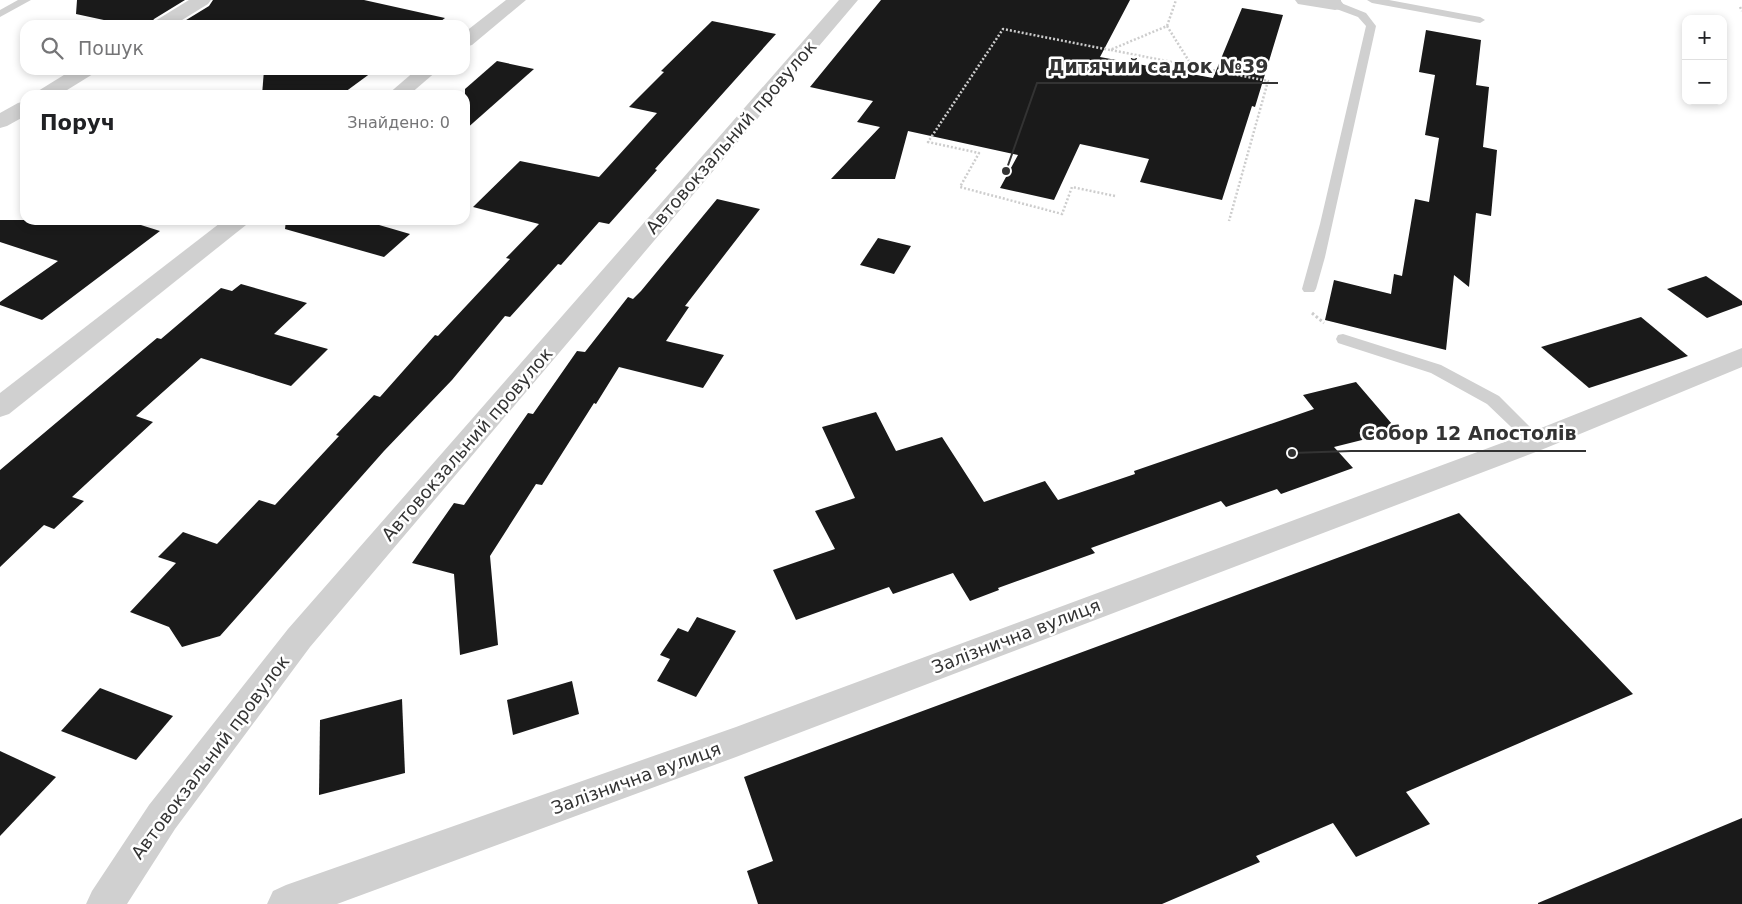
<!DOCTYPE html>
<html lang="uk">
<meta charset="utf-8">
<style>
body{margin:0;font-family:"DejaVu Sans",sans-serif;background:#f2f2f2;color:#202124}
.controls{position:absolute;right:15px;top:15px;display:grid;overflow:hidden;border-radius:10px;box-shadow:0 2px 8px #0003}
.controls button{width:45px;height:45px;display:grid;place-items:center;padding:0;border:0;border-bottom:1px solid #e0e0e0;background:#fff;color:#202124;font:25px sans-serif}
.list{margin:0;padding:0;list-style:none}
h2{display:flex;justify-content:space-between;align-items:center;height:65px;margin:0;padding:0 20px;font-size:21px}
h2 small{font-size:16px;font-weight:400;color:#757577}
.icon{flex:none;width:28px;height:28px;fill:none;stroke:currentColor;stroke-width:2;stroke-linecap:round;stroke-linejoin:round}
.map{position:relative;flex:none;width:1742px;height:904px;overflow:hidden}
.search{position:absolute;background:#fff;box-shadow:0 2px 8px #0003;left:20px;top:20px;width:450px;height:55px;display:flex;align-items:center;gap:12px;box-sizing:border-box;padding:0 18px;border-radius:15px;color:#757577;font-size:19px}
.panel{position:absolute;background:#fff;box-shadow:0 2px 8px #0003;left:20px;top:90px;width:450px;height:135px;border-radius:15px}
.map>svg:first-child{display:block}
.building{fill:#1a1a1a}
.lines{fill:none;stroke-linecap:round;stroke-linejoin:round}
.path-far1{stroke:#cdcdcd;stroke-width:2.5;stroke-dasharray:2 2;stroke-linecap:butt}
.path{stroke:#cdcdcd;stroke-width:3;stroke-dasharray:2.5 2.5;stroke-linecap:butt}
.lane{fill:#d0d0d0;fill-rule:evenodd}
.street{fill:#d0d0d0;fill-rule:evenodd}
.labels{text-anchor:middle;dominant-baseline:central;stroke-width:5;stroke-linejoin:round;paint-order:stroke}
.street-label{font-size:18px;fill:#333;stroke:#fff}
.leader{fill:none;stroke:#333;stroke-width:2}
.callout-dot{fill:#333;stroke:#fff;stroke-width:2}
.callout-label{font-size:19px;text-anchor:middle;font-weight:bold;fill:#333;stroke:#fff;stroke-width:5;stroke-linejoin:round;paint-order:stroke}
</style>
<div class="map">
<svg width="1742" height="904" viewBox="0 0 1742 904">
<rect width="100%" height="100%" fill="#fff"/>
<g class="building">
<path d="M 77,0 L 185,0 L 154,19 L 150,25 L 127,25 L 76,14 Z"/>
<path d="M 213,0 L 364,0 L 445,18 L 436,25 L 178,25 L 209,6 Z"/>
<path d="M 881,0 L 1130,0 L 1100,57 L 1213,78 L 1242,8 L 1283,15 L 1255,107 L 1252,106 L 1222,200 L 1140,182 L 1149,159 L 1080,144 L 1054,200 L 1000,188 L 1018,155 L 908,131 L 895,179 L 831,179 L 880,127 L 857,122 L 873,101 L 810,87 Z"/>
<path d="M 712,21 L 776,34 L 655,169 L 657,170 L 609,224 L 599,222 L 561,265 L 558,264 L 510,317 L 505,316 L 452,380 L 384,451 L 220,636 L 182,647 L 169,627 L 130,612 L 176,563 L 158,557 L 183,532 L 217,544 L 259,500 L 275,505 L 339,436 L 336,435 L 374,395 L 380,397 L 435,335 L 438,336 L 510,259 L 506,258 L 539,224 L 473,207 L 520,161 L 599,177 L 657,113 L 629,107 L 664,72 L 661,71 Z"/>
<path d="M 1426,30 L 1481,40 L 1476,85 L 1489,87 L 1483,147 L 1497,150 L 1491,216 L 1476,213 L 1469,287 L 1454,275 L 1446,350 L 1325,320 L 1334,280 L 1391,294 L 1394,274 L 1402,276 L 1415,199 L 1429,202 L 1439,138 L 1425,135 L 1435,75 L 1419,72 Z"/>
<path d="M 497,61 L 534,69 L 465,130 L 465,89 Z"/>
<path d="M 264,70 L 375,70 L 341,95 L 262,95 Z"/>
<path d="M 717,199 L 760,209 L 685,306 L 689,307 L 666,341 L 724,355 L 703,388 L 619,367 L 596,404 L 594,403 L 542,485 L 536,484 L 490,556 L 498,645 L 460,655 L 454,574 L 412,563 L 454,503 L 464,505 L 528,413 L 533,414 L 577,351 L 585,352 L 628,297 L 633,299 L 641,291 Z"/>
<path d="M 0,220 L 125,220 L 160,231 L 42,320 L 0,305 L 0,302 L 58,261 L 0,242 Z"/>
<path d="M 286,220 L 362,220 L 410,234 L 384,257 L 285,229 Z"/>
<path d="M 878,238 L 911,246 L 894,274 L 860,265 Z"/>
<path d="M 1706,276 L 1742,301 L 1742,305 L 1707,318 L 1667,289 Z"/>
<path d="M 241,284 L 307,303 L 274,334 L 328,349 L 291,386 L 201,358 L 136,416 L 153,422 L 72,497 L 84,501 L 54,529 L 44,525 L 0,567 L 0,470 L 157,338 L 161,339 L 221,288 L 232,291 Z"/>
<path d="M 1641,317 L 1688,356 L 1589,388 L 1541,347 Z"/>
<path d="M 1356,382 L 1398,431 L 1334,447 L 1353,468 L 1281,494 L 1277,489 L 1226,507 L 1221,501 L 1091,548 L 1095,553 L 998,588 L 999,590 L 970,601 L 953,573 L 893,594 L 889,587 L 796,620 L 773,570 L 835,549 L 815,511 L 855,498 L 822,427 L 876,412 L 896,451 L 942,437 L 984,502 L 1045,481 L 1058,500 L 1135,474 L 1134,471 L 1314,409 L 1303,395 Z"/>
<path d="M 1459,513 L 1633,694 L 1406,792 L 1430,824 L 1356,857 L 1333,823 L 1256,856 L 1260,862 L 1162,904 L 758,904 L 747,871 L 773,861 L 744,777 Z"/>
<path d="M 697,617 L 736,631 L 696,697 L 657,681 L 670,659 L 660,655 L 678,628 L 688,632 Z"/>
<path d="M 572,681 L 579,714 L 513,735 L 507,700 Z"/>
<path d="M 100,688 L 173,716 L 136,760 L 61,731 Z"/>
<path d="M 402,699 L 405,773 L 319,795 L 320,720 Z"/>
<path d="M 0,751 L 56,777 L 0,836 Z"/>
<path d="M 1742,818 L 1742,904 L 1538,904 L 1538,903 Z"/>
</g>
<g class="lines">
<g class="path-far1">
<path d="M 1740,7 L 1742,11"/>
<path d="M 1167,26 L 1192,66"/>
<path d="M 1111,50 L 1268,81 L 1229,221"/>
<path d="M 1115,196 L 1072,187 L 1062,214 L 960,187 L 979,153 L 928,142 L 1003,29 L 1110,50 L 1167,26 L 1176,0"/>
</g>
<path class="path" d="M 1312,313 L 1324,323"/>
<g class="lane">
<path d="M 18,0 L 31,0 L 0,17 L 0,10 Z"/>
<path d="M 1331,0 L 1341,0 L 1341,3 L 1366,13 L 1376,26 L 1325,257 L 1316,289 L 1314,292 L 1304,292 L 1302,289 L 1320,224 L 1366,26 L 1358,17 L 1331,7 Z"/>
<path d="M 1367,0 L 1389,0 L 1480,17 L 1485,20 L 1480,23 L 1372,3 Z"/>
<path d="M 1343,334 L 1441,365 L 1499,396 L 1544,441 L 1542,445 L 1536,447 L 1530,445 L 1487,404 L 1431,373 L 1338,343 L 1336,339 L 1338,335 Z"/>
</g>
<g class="street">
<path d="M 189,0 L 211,0 L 208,4 L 174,25 L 152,25 L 155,21 Z"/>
<path d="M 506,0 L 526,0 L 472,45 L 465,47 L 465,32 Z"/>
<path d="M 839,0 L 858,0 L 310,647 L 175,829 L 127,904 L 86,904 L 92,891 L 149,805 L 288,629 Z"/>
<path d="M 1295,0 L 1336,0 L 1341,1 L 1344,5 L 1341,9 L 1335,10 L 1298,4 Z"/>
<path d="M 72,70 L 96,70 L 93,74 L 59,95 L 35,95 L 38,91 Z"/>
<path d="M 416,70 L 438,70 L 409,95 L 387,95 Z"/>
<path d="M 25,101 L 25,116 L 7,126 L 0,128 L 0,113 L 18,103 Z"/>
<path d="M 224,220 L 249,220 L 246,225 L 9,414 L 0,417 L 0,393 Z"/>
<path d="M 1742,348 L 1742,367 L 1546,448 L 736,757 L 337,904 L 267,904 L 273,891 L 286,885 L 736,727 L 1526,434 Z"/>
</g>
</g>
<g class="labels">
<g class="street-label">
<text transform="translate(731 137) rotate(-49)">Автовокзальний провулок</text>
<text transform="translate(467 444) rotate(-49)">Автовокзальний провулок</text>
<text transform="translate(1016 636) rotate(-21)">Залізнична вулиця</text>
<text transform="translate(210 757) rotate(-53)">Автовокзальний провулок</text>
<text transform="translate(636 778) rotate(-20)">Залізнична вулиця</text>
</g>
</g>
<path class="leader" d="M1006 171L1037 83H1278M1292 453L1351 451H1586"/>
<g class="callout-dot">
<circle cx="1006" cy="171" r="5"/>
<circle cx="1292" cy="453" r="5"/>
</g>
<g class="callout-label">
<text x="1158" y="73">Дитячий садок №39</text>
<text x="1469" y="440">Собор 12 Апостолів</text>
</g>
</svg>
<div class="controls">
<button>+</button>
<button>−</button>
</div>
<div class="search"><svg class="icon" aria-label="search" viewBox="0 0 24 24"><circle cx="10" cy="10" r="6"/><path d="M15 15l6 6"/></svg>Пошук</div>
<section class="panel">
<h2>Поруч<small>Знайдено: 0</small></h2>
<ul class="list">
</ul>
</section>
</div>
